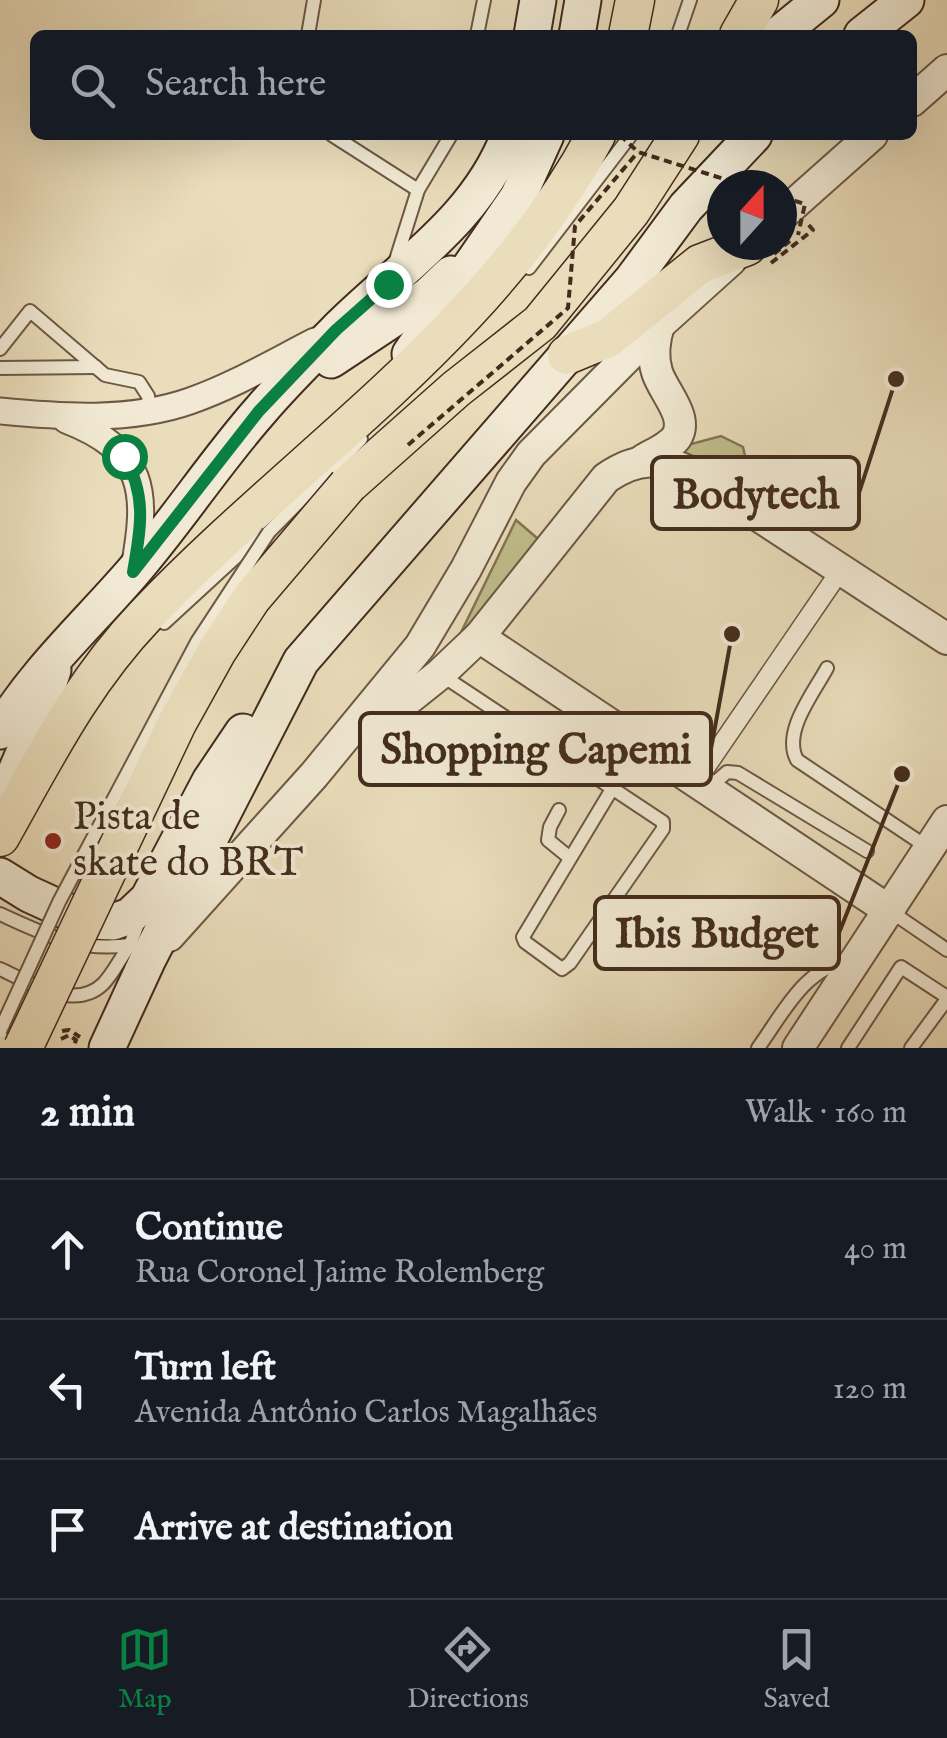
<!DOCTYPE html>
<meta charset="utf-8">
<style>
body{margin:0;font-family:"IM FELL English",serif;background:#242831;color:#f1f3f6}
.compass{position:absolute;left:707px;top:170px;width:90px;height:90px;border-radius:50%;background:#171b24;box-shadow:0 10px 40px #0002;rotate:21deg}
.stop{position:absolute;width:30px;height:30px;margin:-22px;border:8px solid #0b8043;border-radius:50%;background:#fff}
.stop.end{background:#0b8043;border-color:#fff;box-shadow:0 2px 10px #0008}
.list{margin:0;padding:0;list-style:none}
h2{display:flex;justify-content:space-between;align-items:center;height:130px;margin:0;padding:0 40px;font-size:42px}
h2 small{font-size:32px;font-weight:400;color:#9ea1a6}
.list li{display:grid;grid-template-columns:65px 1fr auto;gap:30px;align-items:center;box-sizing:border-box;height:140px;padding:0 40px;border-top:2px solid #363941}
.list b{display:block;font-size:38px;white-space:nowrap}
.list p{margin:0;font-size:32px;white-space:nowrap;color:#9ea1a6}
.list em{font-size:32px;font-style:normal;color:#9ea1a6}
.icon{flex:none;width:55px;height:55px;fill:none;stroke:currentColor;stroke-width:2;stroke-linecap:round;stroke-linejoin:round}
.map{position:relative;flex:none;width:947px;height:1048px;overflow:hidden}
.search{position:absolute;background:#171b24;box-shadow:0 10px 40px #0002;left:30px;right:30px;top:30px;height:110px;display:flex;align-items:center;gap:25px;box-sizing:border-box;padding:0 35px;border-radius:15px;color:#9ea1a6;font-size:38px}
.sheet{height:550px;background:#171b24}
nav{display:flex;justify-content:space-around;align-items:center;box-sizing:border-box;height:140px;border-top:2px solid #363941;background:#171b24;font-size:28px;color:#9ea1a6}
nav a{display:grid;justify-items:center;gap:5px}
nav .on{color:#0b8043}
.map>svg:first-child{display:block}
.green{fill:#bfbe8b;stroke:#817554;stroke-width:2.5}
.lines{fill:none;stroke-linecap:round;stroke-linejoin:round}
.service-casing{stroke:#6d5845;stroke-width:16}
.pedestrian-casing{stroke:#6d5845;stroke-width:21}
.minor-casing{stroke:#6d5845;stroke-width:29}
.tertiary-casing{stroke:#6d5845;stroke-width:34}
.secondary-casing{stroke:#432c1e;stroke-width:39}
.primary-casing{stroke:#432c1e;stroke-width:41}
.path{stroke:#432c1e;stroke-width:4;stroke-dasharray:8 5;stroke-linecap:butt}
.service{stroke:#f1e9d3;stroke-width:12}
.pedestrian{stroke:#f1e9d3;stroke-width:18}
.minor{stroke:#f1e9d3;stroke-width:25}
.tertiary{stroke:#f1e9d3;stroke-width:30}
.secondary{stroke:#f1e9d3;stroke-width:35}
.primary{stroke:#eaddbb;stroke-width:38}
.service-bridge-casing{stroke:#6d5845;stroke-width:16;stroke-linecap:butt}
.primary-bridge-casing{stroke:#432c1e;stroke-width:41;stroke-linecap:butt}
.path-bridge{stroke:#432c1e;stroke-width:4;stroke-dasharray:8 5;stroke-linecap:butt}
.service-bridge{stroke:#f1e9d3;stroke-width:12}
.primary-bridge{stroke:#eaddbb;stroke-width:38}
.route{stroke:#0b8043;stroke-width:12}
.poi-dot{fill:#8f2418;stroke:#f1e9d3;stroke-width:4}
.labels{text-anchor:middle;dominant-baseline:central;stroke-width:8;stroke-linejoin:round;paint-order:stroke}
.poi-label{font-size:40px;fill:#432c1e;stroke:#f1e9d3;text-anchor:start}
.leader{fill:none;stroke:#432c1e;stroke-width:4}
.callout-dot{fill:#432c1e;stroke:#f1e9d3;stroke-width:4}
.callout{fill:#f1e9d3;stroke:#432c1e;stroke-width:4}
.callout-label{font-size:42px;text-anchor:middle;font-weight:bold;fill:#432c1e}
</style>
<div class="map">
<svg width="947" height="1048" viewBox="0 0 947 1048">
<rect width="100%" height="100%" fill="#eaddbb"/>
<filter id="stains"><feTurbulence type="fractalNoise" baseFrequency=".002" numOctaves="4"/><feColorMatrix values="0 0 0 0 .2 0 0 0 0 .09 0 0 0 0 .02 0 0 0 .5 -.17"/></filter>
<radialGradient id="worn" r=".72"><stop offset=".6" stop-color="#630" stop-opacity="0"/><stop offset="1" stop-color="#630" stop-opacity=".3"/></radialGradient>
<g class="green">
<path d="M 721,436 L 743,447 L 752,488 L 675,456 L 676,448 Z"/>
<path d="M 516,520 L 537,538 L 549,541 L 446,663 Z"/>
</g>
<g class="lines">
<defs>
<g id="service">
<path d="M 308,35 L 314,0"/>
<path d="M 477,35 L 484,0"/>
<path d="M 678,35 L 690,0"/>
<path d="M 332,135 L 418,190"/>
<path d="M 395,263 L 418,190 L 451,135"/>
<path d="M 529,268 L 631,135"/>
<path d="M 0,349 L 30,311 L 105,375 L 139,382 L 148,396 L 150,411"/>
<path d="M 0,368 L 96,367"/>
<path d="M 164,623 L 239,554 L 269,532 L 361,439"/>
<path d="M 827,668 C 813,694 782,732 797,760 L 927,847"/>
<path d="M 440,674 L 663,822 L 663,829 L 570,963 L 562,969 L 525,942 L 523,937 L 612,789"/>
<path d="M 708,789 L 727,772 L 738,773 L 867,851"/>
<path d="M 559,810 L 550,827 L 548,840 L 570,858"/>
<path d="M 890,911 L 947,950"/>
<path d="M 0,914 C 46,935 78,952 130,945 L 139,921"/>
<path d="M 0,969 C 29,982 74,1012 103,984 C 113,974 121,957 130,945"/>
<path d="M 758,1048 C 784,1012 804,968 850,960"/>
<path d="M 848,1048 L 901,967 L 947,997"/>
<path d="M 911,1048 L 947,999"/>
</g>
<path id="pedestrian" d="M 695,783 L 840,571"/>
<g id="minor">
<path d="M 0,411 C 62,417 130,422 190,401 C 233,386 274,362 315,341"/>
<path d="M 66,420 C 146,451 148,492 134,568"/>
</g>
<g id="tertiary">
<path d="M 912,101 L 947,70"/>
<path d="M 782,215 L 872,135"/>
<path d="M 643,460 C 653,454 668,448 676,438 C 690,417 663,392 657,372 C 652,356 654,341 659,325"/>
<path d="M 479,637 L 890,911"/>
<path d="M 371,729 L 440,674 L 479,637 L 606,478 C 638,456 662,457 696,475 L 947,639"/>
<path d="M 169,936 L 314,775 L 420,646 L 466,569 L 511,482 L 531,454 L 659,325 L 731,260"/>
<path d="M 798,1048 L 947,821"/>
</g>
<g id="secondary">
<path d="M 532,35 L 538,0"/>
<path d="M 577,35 L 583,0"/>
<path d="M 778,35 L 821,0"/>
<path d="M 862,35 L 906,0"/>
<path d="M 410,354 L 518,197 L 546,135"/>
<path d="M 331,360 L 429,295 L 451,274"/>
<path d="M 0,731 C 36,671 87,625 132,573 C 177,521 215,462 260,411 C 283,384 309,358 334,333 C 396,270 477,221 509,135"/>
<path d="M 2,804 L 32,734 L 53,670"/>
<path d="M 0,876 L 29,894 L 88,921 L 113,922 L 130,916 L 148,899 L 210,781 L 243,732"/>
<path d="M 107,1048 L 148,959 L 301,661 L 632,280 L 686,207 L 754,135"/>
</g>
<g id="primary">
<path d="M 628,35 L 635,0"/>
<path d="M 739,35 L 759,0"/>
<path d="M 567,355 L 608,338 L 700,264 L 747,246"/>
<path d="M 348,485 L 456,389 L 540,323 L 631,211 L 680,135"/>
<path d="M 0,837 C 45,757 82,682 146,615 C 297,456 491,334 596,135"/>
</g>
</defs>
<use href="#service" class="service-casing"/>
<use href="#pedestrian" class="pedestrian-casing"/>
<use href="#minor" class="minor-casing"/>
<use href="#tertiary" class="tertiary-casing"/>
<use href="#secondary" class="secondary-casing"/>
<use href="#primary" class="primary-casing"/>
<g class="path">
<path d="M 774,254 L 790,241"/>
<path d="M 771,263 L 813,230 L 808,224"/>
<path d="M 62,1031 L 69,1030 L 80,1037"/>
<path d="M 61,1039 L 69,1035 L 76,1040 L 73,1048"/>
</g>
<use href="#service" class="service"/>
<use href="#pedestrian" class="pedestrian"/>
<use href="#minor" class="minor"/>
<use href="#tertiary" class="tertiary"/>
<use href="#secondary" class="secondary"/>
<use href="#primary" class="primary"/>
<defs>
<path id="service-bridge" d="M 0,1031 L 59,902 L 197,642 L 269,532"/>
<path id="primary-bridge" d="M 23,1048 L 177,723 L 217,651 L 251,599 L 348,485"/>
</defs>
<use href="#service-bridge" class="service-bridge-casing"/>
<use href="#primary-bridge" class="primary-bridge-casing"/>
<g class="path-bridge">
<path d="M 620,135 L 638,152 L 743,185"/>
<path d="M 782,197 L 805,204 L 798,235"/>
<path d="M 408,445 L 568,308 L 575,226 L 638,152"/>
</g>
<use href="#service-bridge" class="service-bridge"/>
<use href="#primary-bridge" class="primary-bridge"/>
</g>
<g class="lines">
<path class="route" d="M 124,456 C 147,495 141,528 133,572 L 259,411 L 336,330 L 388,284"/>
</g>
<circle class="poi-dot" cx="53" cy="841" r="10"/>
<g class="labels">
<g class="poi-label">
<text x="73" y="818">Pista de<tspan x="73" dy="46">skate do BRT</tspan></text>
</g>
</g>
<path class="leader" d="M896 379L859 493M732 634L711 749M902 774L839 933"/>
<g class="callout-dot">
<circle cx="896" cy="379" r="10"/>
<circle cx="732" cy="634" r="10"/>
<circle cx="902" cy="774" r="10"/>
</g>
<g class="callout">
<rect x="652" y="457" width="207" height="72" rx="10"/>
<rect x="360" y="713" width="351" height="72" rx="10"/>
<rect x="595" y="897" width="244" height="72" rx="10"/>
</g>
<g class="callout-label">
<text x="756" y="508">Bodytech</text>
<text x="536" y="763">Shopping Capemi</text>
<text x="717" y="947">Ibis Budget</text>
</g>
<rect width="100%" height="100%" filter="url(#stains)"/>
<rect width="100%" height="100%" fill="url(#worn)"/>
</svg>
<svg class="compass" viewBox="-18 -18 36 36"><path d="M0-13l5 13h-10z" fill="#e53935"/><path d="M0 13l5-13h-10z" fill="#9ea1a6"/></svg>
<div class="stop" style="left:124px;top:456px"></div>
<div class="stop end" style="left:388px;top:284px"></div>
<div class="search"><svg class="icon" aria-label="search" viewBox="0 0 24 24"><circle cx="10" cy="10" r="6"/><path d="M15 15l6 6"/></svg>Search here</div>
</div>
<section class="sheet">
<h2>2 min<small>Walk · 160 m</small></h2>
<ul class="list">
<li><svg class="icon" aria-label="ahead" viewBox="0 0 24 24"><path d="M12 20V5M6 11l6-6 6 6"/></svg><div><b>Continue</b><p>Rua Coronel Jaime Rolemberg</p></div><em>40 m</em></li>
<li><svg class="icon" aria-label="left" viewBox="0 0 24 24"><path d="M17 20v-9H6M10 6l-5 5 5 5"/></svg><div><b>Turn left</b><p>Avenida Antônio Carlos Magalhães</p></div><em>120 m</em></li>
<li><svg class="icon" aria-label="arrive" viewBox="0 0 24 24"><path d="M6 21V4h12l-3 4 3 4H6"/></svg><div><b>Arrive at destination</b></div></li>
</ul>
</section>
<nav>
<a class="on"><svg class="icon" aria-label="map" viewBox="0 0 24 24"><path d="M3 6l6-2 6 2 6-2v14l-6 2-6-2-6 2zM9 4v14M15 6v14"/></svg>Map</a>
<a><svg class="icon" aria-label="directions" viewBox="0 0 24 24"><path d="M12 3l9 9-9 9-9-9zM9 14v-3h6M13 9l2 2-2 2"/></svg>Directions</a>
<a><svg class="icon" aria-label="saved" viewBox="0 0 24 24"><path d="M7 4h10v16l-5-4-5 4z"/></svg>Saved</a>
</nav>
